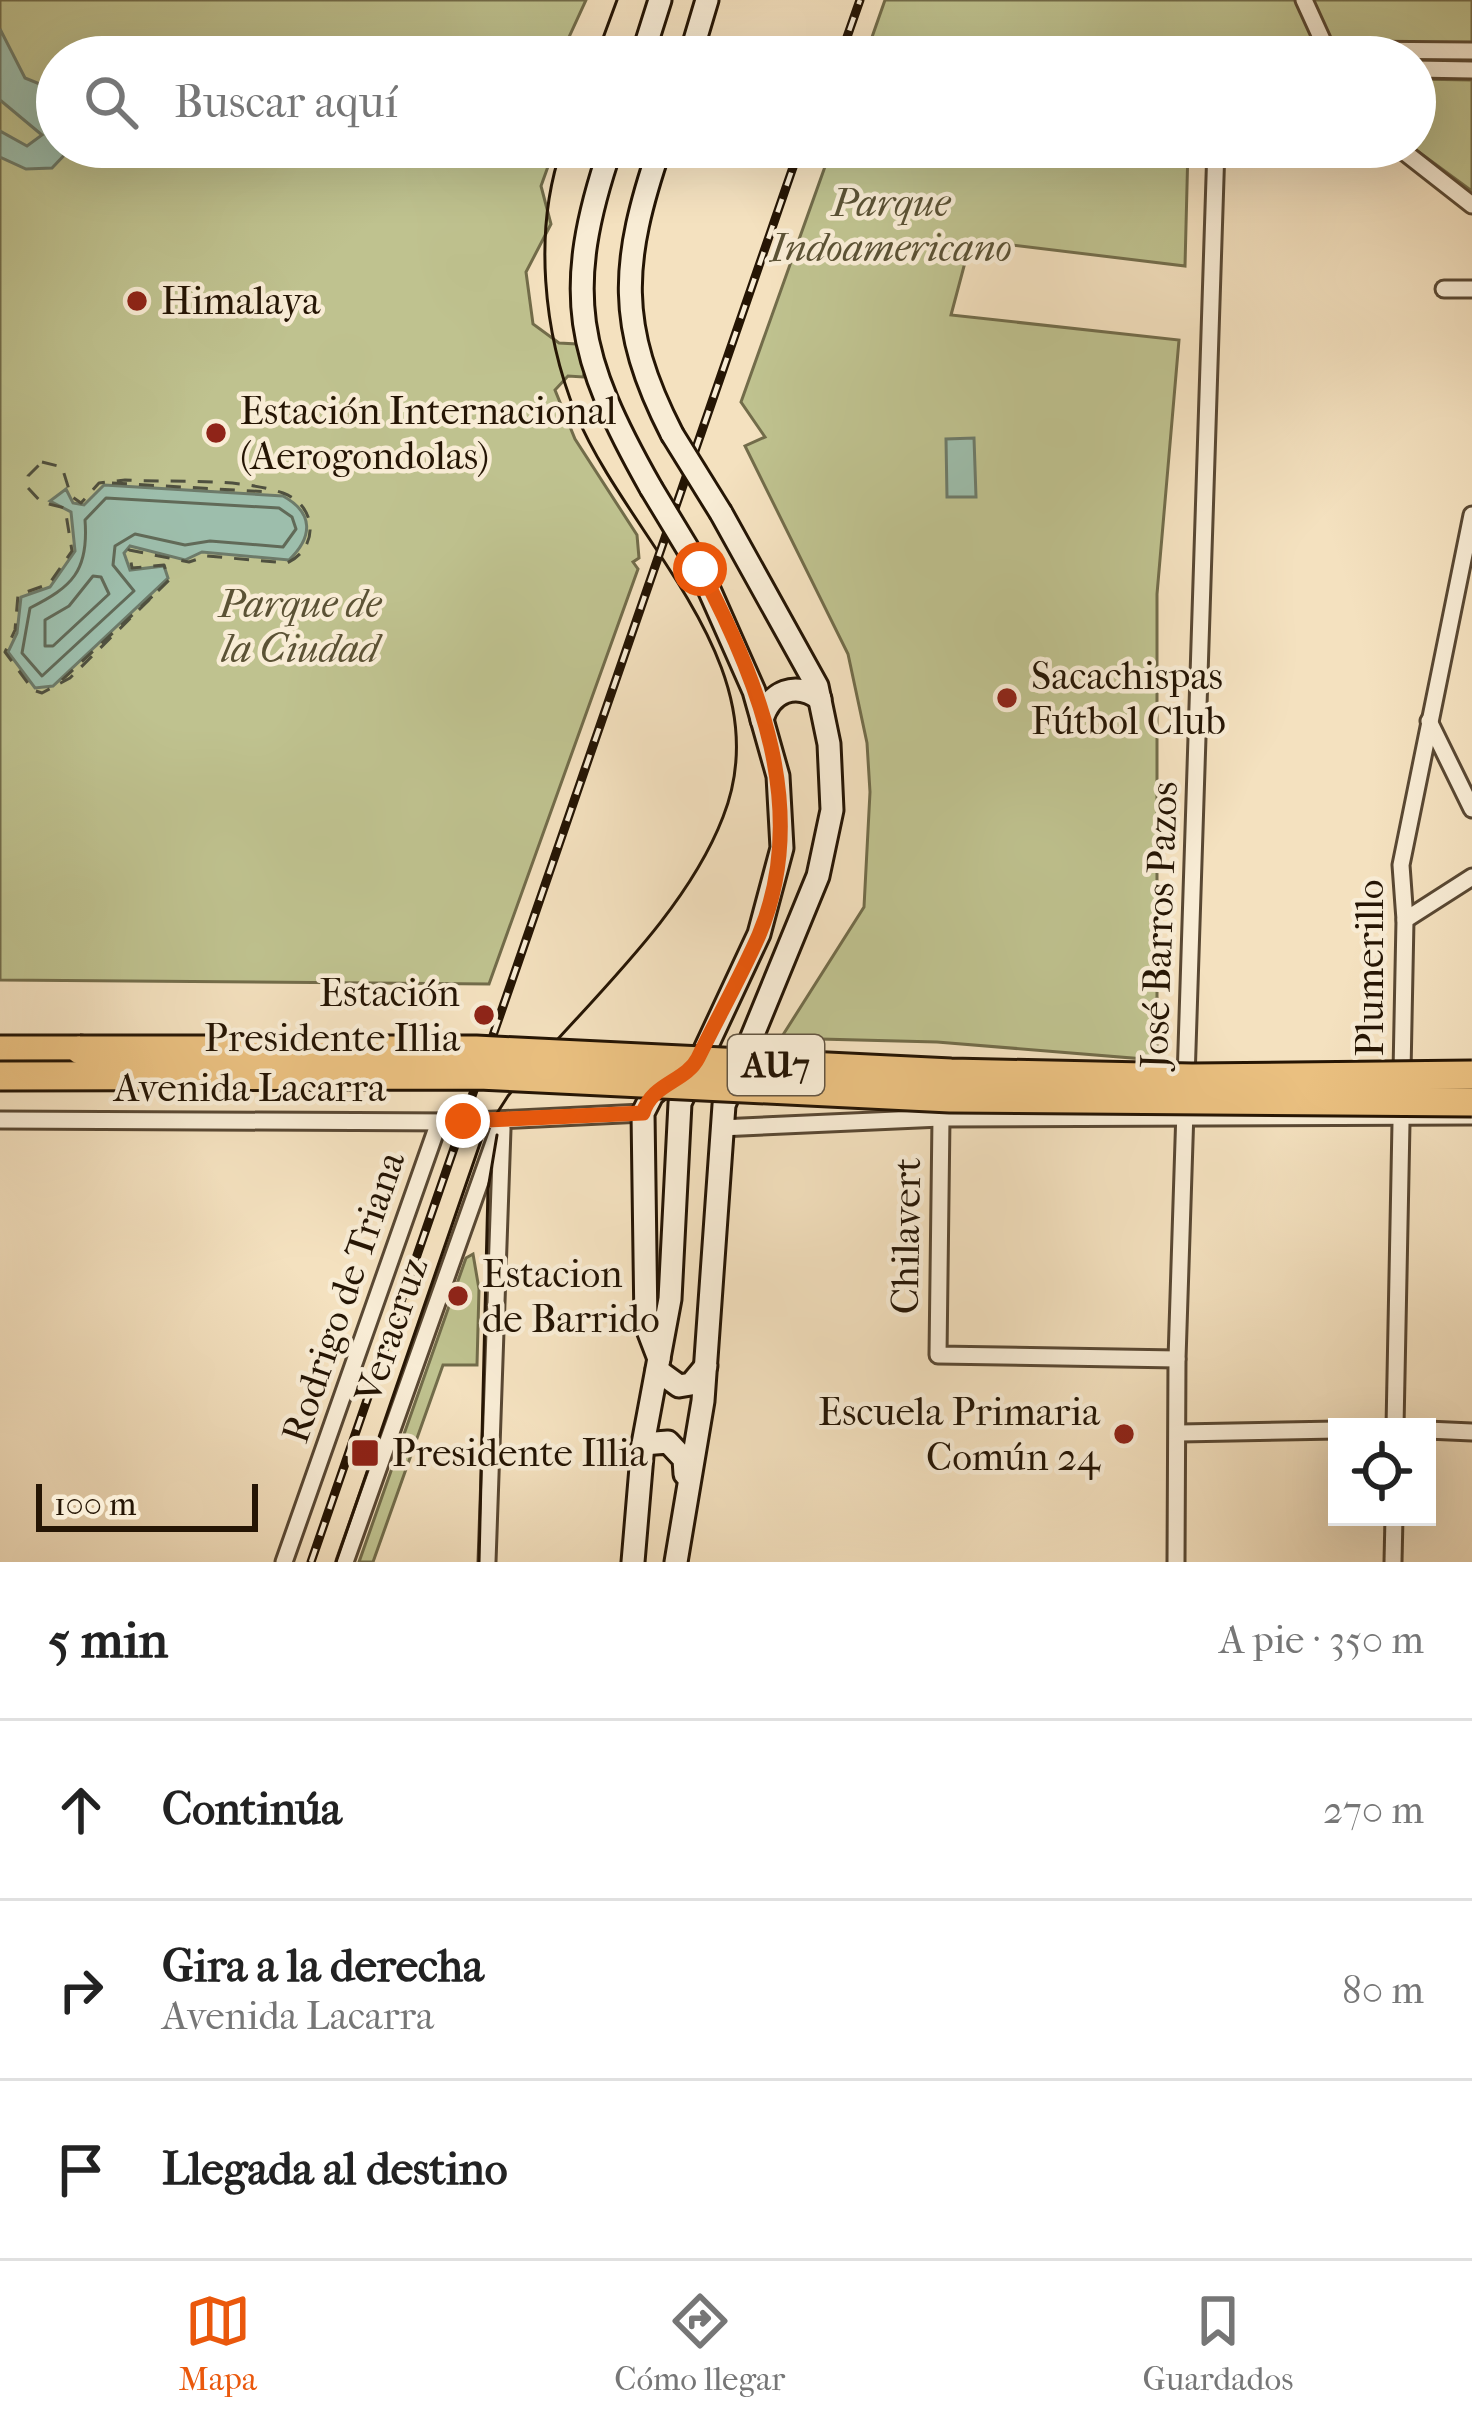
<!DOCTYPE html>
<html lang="es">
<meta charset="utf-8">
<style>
body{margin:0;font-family:"IM FELL French Canon",serif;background:#f6f6f6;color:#222}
.controls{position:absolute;right:36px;bottom:36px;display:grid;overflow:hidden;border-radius:0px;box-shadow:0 12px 48px #0002}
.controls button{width:108px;height:108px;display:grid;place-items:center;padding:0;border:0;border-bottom:3px solid #e0e0e0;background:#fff;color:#222;font:60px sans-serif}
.scale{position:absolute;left:36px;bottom:30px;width:222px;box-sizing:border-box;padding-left:12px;border:6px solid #251504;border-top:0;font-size:33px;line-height:42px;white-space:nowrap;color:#251504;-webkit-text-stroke:9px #f8ecd5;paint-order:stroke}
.stop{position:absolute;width:36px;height:36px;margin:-27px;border:9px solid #ea580c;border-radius:50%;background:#fff}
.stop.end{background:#ea580c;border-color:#fff;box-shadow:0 3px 12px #0008}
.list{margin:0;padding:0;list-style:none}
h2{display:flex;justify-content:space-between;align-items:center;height:156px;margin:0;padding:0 48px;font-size:51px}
h2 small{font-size:39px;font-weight:400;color:#767676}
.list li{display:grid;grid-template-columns:78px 1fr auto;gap:36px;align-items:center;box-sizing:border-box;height:180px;padding:0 48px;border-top:3px solid #e0e0e0}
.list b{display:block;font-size:45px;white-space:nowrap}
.list p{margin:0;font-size:39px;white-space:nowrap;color:#767676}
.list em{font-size:39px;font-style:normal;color:#767676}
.icon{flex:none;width:66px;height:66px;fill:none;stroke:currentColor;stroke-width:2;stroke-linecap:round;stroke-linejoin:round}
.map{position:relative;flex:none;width:1472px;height:1562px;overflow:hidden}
.search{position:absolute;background:#fff;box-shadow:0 12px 48px #0002;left:36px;right:36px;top:36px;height:132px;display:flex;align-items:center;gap:30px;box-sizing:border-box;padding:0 42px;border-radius:66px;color:#767676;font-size:45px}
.sheet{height:696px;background:#fff}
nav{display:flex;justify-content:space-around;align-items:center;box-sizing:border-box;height:168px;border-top:3px solid #e0e0e0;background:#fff;font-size:33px;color:#767676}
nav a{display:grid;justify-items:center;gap:6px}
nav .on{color:#ea580c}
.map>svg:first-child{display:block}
.green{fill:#bfc28f;stroke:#726c4a;stroke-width:3}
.water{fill:#9dbeac;stroke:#6d7a69;stroke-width:3}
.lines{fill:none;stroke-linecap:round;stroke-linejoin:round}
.shore{stroke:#616a58;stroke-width:3}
.ferry{stroke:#4f503f;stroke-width:3;stroke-dasharray:15 12;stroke-linecap:butt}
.street-casing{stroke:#594833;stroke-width:21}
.secondary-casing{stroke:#251504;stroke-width:27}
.highway-casing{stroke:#251504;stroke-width:33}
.street{stroke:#f8ecd5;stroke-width:15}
.secondary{stroke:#f8ecd5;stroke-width:21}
.highway{stroke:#eac080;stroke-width:27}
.tram{stroke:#251504;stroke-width:3}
.rail-casing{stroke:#251504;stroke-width:9}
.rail{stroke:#f8ecd5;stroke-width:4.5;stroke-dasharray:14;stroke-linecap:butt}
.secondary-bridge-casing{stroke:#251504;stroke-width:27;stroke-linecap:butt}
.highway-bridge-casing{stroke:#251504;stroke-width:33;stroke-linecap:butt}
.secondary-bridge{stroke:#f8ecd5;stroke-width:21}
.highway-bridge{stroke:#eac080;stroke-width:27}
.route{stroke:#ea580c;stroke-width:15}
.poi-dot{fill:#8f2418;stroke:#f8ecd5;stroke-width:4.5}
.labels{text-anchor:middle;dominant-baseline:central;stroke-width:9;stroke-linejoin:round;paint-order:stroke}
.shield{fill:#f8ecd5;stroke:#645643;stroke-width:3}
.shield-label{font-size:36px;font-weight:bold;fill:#251504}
.park-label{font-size:39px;font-style:italic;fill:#5b5235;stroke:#f8ecd5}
.poi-label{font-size:39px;fill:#251504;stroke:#f8ecd5;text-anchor:start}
.street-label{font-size:39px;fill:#251504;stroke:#f8ecd5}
</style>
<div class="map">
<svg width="1472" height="1562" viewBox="0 0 1472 1562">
<rect width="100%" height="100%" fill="#f4e1bf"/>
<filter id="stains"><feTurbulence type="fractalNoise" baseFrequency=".00167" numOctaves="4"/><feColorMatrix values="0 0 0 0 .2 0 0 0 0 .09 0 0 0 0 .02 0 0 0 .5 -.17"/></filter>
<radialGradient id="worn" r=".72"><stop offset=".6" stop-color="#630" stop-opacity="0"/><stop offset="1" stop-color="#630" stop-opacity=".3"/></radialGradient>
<g class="green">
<path d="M 0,0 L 586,0 L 564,48 L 572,46 L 581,57 L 57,57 L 57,147 L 555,147 L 541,186 L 551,224 L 526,272 L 533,324 L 559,343 L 577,344 L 587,365 L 583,377 L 568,376 L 555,390 L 575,439 L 637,535 L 639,558 L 633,562 L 638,569 L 489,984 L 0,980 Z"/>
<path d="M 885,0 L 1472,0 L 1472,70 L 1415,69 L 1415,57 L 865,57 Z"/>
<path d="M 1415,79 L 1472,80 L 1472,191 L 1412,147 Z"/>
<path d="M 832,147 L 1188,147 L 1185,266 L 971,240 L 951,315 L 1179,340 L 1157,594 L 1157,1060 L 937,1042 L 781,1038 L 864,907 L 870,792 L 867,743 L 848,654 L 745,446 L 765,437 L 741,402 Z"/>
<path d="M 473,1254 L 479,1289 L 477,1365 L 443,1365 L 373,1562 L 359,1562 L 466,1258 Z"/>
</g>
<g class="water">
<path d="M 0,29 L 25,78 L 57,91 L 57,147 L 72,147 L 52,168 L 26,169 L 0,157 L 0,131 L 27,146 L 42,135 L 0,100 Z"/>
<path d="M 974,438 L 976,497 L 947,497 L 946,439 Z"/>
<path d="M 104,485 L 283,496 C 314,513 313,537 289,560 L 202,552 L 185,560 L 130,546 L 124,553 L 130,570 L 164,566 L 168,578 L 53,686 L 35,688 L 8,652 L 17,633 L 21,597 L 50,587 L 75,551 L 71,512 L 50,501 L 66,489 L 73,503 L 84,505 Z"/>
</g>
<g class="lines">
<g class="shore">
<path d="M 106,498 L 279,508 L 292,517 L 296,529 L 283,547 L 210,541 L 185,545 L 135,534 L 115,546 L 113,565 L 134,591 L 42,676 L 22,653 L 30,608 C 72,587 89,571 85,520 Z"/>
<path d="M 93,576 L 101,577 L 109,594 L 53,646 L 45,646 L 45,620 L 69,606 Z"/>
</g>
<g class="ferry">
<path d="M 42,462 L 62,467 L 71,496 L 81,503 L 99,483 L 125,480 C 174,483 236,477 283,493 C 318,506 319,548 287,563 L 207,556 L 189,562 L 129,550 L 132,568 L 164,565 L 169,580 L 70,678 L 42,693 L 33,690 L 5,652 L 15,630 L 18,595 L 49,584 L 72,551 L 65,508 L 41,502 L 28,488 L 28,476 Z"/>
<path d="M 112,483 L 270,492"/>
<path d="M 62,680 L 156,593"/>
</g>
<defs>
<g id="street">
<path d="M 1304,0 L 1330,57"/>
<path d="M 1327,57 L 1350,50 L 1472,51"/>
<path d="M 1415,69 L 1472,70"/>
<path d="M 1398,147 L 1472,205"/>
<path d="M 1444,289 L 1472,289"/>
<path d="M 1429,721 L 1472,809"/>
<path d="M 1405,920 L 1472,877"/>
<path d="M 941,1118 L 938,1355 L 1177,1359"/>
<path d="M 0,1120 L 455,1122 L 643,1113"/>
<path d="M 720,1128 L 941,1118 L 1472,1116"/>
<path d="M 1395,1427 L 1405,920 L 1401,865 L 1472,515"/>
<path d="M 1427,1430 L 1472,1432"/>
<path d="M 1180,1433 L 1337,1430"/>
<path d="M 284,1562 L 439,1122"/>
<path d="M 345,1562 L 502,1120"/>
<path d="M 487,1562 L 502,1129"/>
<path d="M 1176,1562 L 1177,1359 L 1216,147"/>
<path d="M 1393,1562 L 1394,1517"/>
</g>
<g id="secondary">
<path d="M 642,57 L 660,0"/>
<path d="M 690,57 L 707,0"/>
<path d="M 611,147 C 561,293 577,357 651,488"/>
<path d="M 660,147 C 621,262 616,325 672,434"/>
<path d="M 762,720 C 770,691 796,681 820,699"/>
<path d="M 659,1359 L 646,1325 L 643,1113 L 652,1095 L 670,1080"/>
<path d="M 657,1370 L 679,1386 L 691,1384 L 706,1366"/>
<path d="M 643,1444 L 668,1442 L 684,1459 L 685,1474"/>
<path d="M 633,1562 L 643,1444 L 670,1299 L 680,1103 L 759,934 L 782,848 L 778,776 L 754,691 L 700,569"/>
<path d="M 676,1562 L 703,1401 L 724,1105 L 818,876 L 832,810 L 829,744 L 817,686 L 721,513"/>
</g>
<path id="highway" d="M 0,1050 L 80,1050"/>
</defs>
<use href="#street" class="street-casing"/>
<use href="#secondary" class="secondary-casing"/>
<use href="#highway" class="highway-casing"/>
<use href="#street" class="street"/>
<use href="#secondary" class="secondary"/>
<use href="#highway" class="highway"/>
<g class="tram">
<path d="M 596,57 L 617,0"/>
<path d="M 336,1562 L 483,1135 L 508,1096 C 578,1010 683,921 723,817 C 783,665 629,541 576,414 C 543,333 533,230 562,147"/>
<path d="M 479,1562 L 488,1189 L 497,1135"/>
</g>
<defs>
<g id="rail">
<path d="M 840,57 L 860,0"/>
<path d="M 311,1562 L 800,147"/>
</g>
</defs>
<use href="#rail" class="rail-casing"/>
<use href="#rail" class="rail"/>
<defs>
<g id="secondary-bridge">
<path d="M 672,434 L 721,513"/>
<path d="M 651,488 L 700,569"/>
</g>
<g id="highway-bridge">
<path d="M 80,1050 L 476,1050 L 951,1073 L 1192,1078 L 1472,1075"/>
<path d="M 0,1076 L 479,1075 L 950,1098 L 1472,1102"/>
</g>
</defs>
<use href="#secondary-bridge" class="secondary-bridge-casing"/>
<use href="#highway-bridge" class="highway-bridge-casing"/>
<use href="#secondary-bridge" class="secondary-bridge"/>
<use href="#highway-bridge" class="highway-bridge"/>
</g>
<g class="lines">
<path class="route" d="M 463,1121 L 643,1113 C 652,1083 686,1082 698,1058 C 718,1017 741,976 759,935 C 811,811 759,680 700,569"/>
</g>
<g class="poi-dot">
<circle cx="137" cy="301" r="12"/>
<circle cx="216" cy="433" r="12"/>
<circle cx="1007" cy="698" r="12"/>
<circle cx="484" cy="1015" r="12"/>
<circle cx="458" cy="1296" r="12"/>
<circle cx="1124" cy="1434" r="12"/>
<rect x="350" y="1438" width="30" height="30" rx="6"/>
</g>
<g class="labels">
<rect class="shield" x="728" y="1035" width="96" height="60" rx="9"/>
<g class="shield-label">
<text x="776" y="1065">AU7</text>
</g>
<g class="park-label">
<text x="891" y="203">Parque<tspan x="891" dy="45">Indoamericano</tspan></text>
<text x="300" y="604">Parque de<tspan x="300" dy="45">la Ciudad</tspan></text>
</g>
<g class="poi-label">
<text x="161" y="301">Himalaya</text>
<text x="240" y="411">Estación Internacional<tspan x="240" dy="45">(Aerogondolas)</tspan></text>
<text x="1031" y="676">Sacachispas<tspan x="1031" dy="45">Fútbol Club</tspan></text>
<text x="460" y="993" text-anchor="end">Estación<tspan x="460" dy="45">Presidente Illia</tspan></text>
<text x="482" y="1274">Estacion<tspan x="482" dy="45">de Barrido</tspan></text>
<text x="1100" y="1412" text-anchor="end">Escuela Primaria<tspan x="1100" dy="45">Común 24</tspan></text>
<text x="392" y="1453">Presidente Illia</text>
</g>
<g class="street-label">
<text transform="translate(1159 925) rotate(-88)">José Barros Pazos</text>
<text transform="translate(1370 968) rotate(-90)">Plumerillo</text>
<text x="250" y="1088">Avenida Lacarra</text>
<text transform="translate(906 1236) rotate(-89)">Chilavert</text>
<text transform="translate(343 1297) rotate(-71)">Rodrigo de Triana</text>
<text transform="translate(391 1330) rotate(-71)">Veracruz</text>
</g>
</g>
<rect width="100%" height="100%" filter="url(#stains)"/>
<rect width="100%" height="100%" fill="url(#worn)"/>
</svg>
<div class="controls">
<button><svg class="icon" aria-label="locate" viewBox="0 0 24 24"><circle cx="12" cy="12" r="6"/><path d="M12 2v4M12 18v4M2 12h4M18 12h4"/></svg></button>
</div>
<div class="scale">100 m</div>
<div class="stop" style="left:700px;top:569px"></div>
<div class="stop end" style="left:463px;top:1121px"></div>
<div class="search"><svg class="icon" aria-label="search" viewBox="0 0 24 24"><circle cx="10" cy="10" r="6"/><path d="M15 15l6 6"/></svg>Buscar aquí</div>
</div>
<section class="sheet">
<h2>5 min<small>A pie · 350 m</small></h2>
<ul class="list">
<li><svg class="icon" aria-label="ahead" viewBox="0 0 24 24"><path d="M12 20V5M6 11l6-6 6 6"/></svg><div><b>Continúa</b></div><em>270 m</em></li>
<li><svg class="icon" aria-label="right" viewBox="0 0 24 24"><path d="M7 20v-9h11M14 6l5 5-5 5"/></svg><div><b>Gira a la derecha</b><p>Avenida Lacarra</p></div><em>80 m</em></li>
<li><svg class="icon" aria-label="arrive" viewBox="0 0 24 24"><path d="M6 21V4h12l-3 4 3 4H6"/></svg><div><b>Llegada al destino</b></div></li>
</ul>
</section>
<nav>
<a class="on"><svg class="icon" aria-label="map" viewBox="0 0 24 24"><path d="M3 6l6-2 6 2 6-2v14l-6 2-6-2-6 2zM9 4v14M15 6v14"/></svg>Mapa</a>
<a><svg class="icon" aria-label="directions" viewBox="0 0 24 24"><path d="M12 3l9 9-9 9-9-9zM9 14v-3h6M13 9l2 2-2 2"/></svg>Cómo llegar</a>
<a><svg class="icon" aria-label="saved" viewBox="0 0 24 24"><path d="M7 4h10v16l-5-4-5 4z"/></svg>Guardados</a>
</nav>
